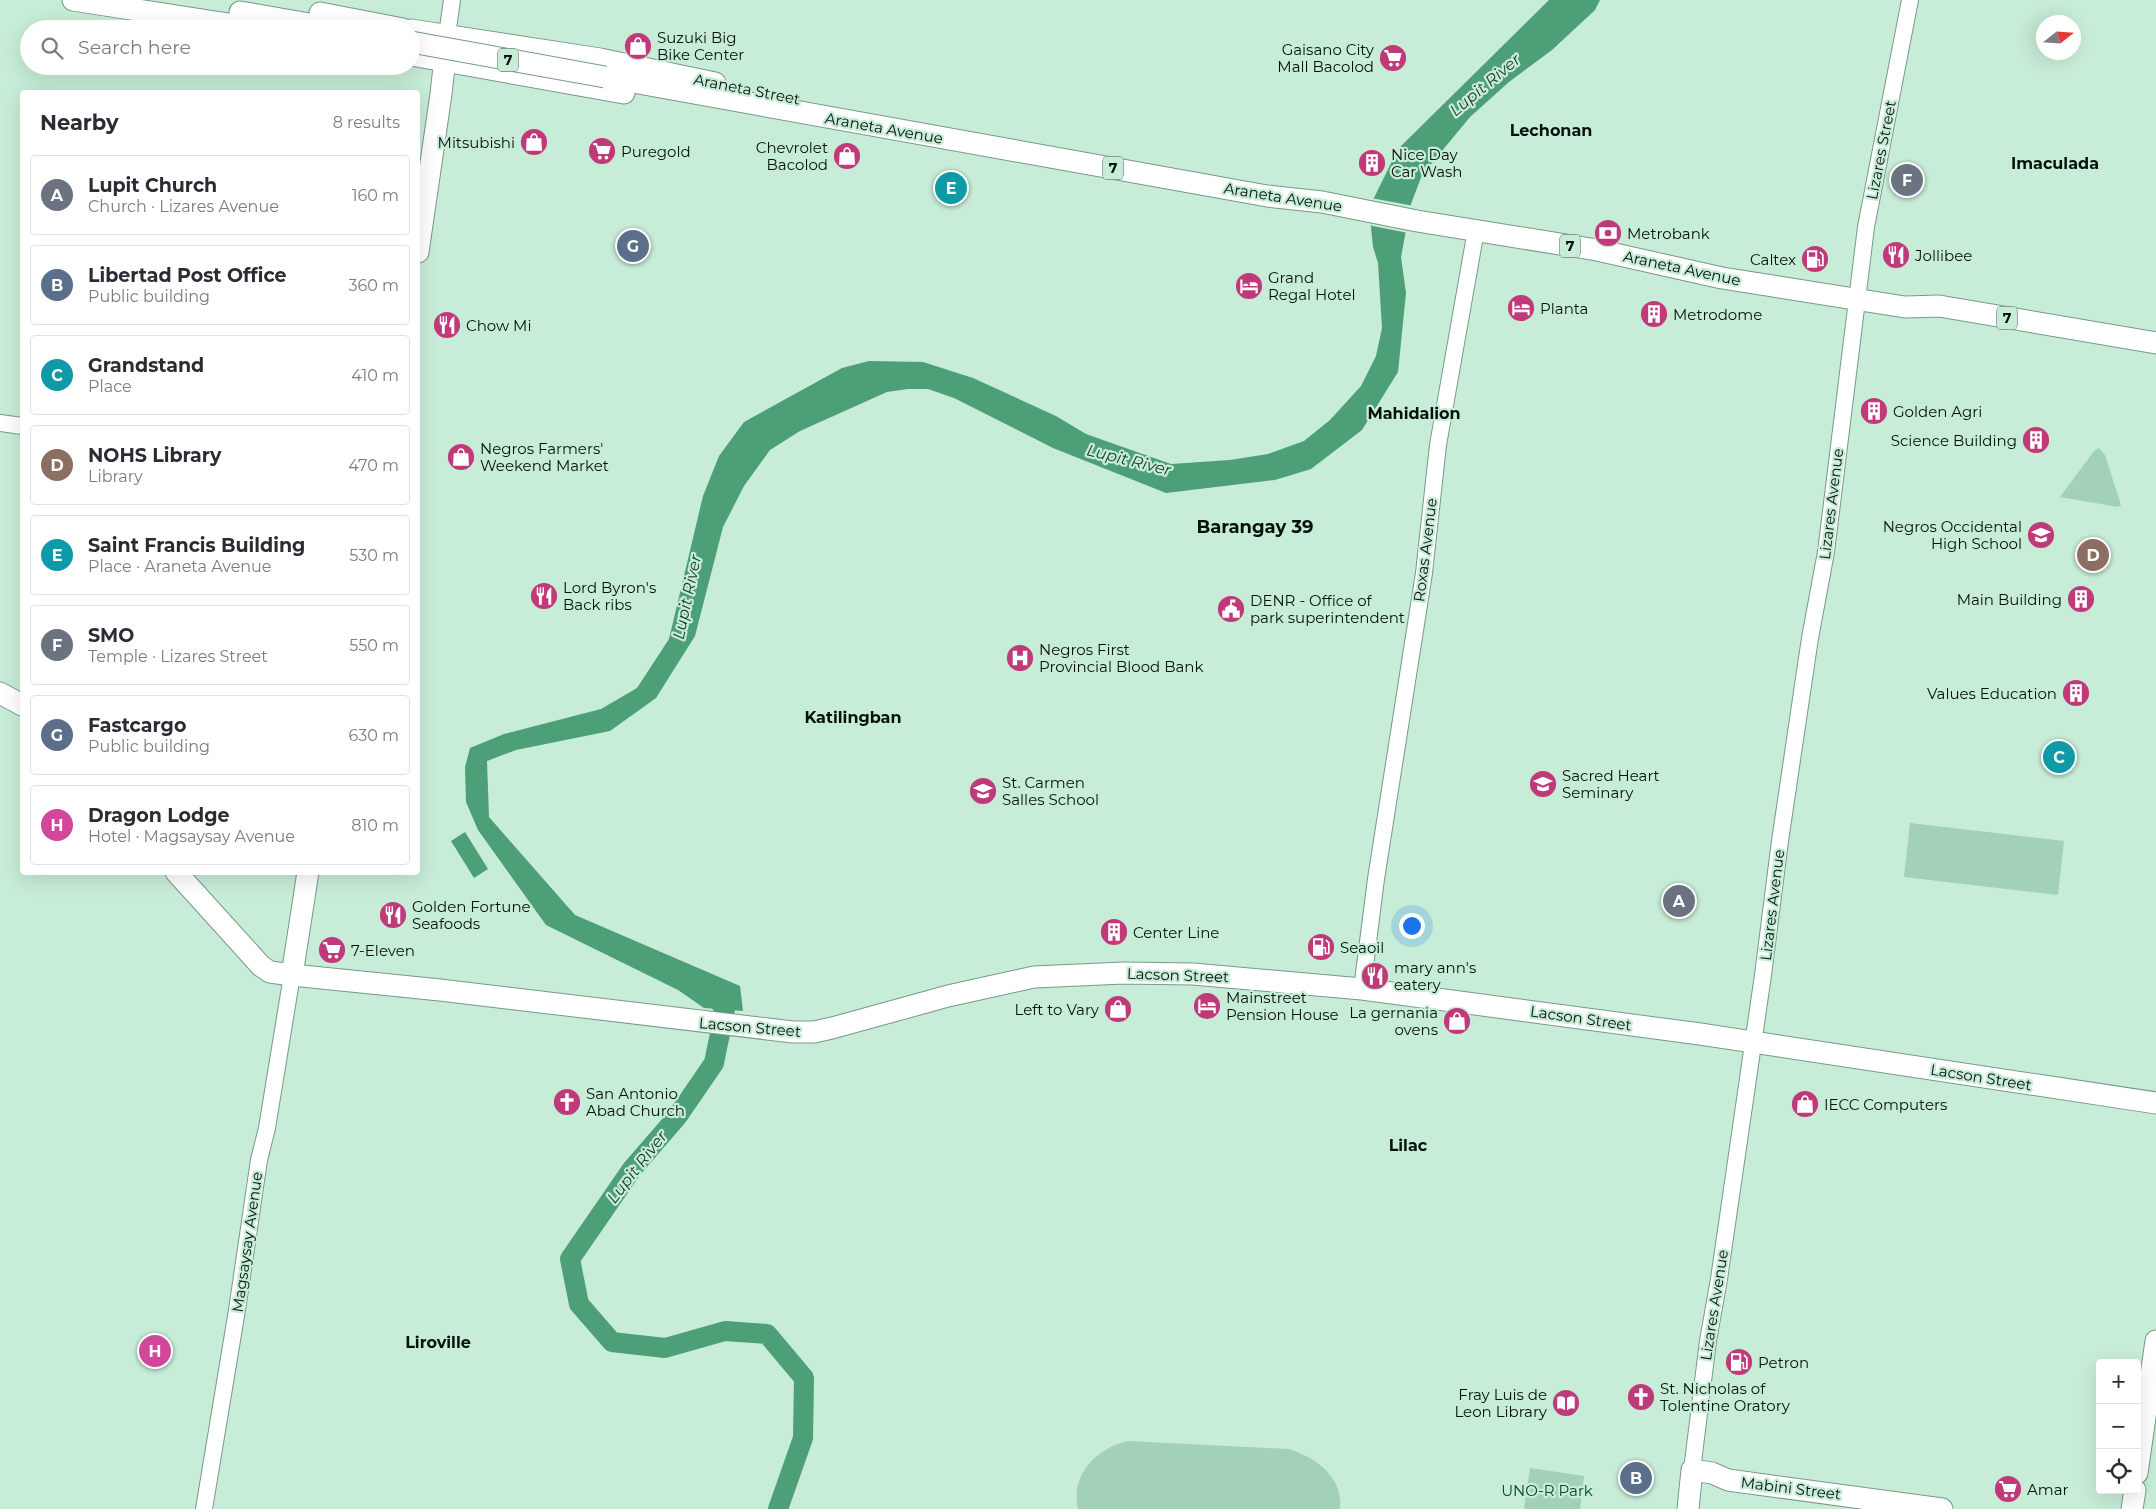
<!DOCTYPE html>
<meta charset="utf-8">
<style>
body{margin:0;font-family:Montserrat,sans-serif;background:#f2f2f3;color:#2b2b33}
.controls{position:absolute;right:15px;bottom:15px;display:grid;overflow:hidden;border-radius:5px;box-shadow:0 5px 20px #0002}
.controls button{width:45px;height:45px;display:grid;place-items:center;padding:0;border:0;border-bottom:1px solid #e1e1e2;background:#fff;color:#2b2b33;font:25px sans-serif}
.compass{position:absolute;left:2036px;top:15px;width:45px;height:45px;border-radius:50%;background:#fff;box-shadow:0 5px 20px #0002;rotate:73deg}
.you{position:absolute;left:1411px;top:925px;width:18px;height:18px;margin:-12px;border:4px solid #fff;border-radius:50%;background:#1a73e8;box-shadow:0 0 0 8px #1a73e833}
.badge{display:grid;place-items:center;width:32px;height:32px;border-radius:50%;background:#0f766e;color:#fff;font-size:16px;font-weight:700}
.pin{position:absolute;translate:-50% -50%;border:2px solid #fff;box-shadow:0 1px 5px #0006}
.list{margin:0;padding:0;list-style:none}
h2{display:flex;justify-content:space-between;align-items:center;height:65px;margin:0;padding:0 20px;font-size:21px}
h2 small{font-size:16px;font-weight:400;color:#7c7c81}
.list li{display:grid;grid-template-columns:32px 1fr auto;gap:15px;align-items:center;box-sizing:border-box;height:80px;margin:0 10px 10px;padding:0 10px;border:1px solid #e1e1e2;border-radius:5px}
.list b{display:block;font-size:19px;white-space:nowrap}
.list p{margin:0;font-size:16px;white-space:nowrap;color:#7c7c81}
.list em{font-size:16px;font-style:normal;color:#7c7c81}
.icon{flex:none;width:28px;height:28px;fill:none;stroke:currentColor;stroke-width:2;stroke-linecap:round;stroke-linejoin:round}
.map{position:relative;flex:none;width:2156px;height:1509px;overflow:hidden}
.search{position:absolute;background:#fff;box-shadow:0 5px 20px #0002;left:20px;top:20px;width:400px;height:55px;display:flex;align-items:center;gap:12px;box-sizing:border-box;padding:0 18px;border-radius:28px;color:#7c7c81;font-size:19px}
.panel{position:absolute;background:#fff;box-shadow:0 5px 20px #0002;left:20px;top:90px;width:400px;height:785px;border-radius:5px}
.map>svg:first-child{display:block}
.green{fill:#a2d1b7}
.water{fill:#4d9f78}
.pier{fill:#c7ecd7}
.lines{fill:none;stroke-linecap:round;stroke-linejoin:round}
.river{stroke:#4d9f78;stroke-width:20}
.minor-casing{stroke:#779a88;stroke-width:18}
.major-casing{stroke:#779a88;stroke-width:23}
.minor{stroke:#fff;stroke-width:16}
.major{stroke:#fff;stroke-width:21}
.major-bridge-casing{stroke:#779a88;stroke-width:23;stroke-linecap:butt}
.major-bridge{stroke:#fff;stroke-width:21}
.labels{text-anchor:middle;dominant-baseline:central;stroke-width:4.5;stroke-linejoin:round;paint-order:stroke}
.shield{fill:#c7ecd7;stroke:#3f5348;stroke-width:1}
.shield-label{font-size:14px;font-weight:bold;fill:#05110a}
.poi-label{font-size:15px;fill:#05110a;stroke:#c7ecd7;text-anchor:start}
.street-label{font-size:15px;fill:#05110a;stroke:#c7ecd7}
.park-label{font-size:15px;fill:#02482e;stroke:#c7ecd7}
.water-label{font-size:16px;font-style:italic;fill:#123726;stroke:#c7ecd7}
.neighbourhood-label{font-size:16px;font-weight:bold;fill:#05110a;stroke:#c7ecd7}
.quarter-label{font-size:18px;font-weight:bold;fill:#05110a;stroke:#c7ecd7}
</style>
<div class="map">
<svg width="2156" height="1509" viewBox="0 0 2156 1509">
<rect width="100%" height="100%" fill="#c7ecd7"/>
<g class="green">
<path d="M 2099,448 L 2105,455 L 2121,505 L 2118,507 L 2060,497 L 2094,451 Z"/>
<path d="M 1910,823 L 2064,841 L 2058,895 L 1904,877 Z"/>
<path d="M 1127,1441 L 1288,1449 C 1316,1457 1343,1477 1340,1509 L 1078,1509 C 1070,1475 1096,1449 1127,1441 Z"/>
<path d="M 1530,1468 L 1584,1476 L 1580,1509 L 1524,1509 Z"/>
</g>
<g class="water">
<path d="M 1549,0 L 1600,0 L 1595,10 L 1552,50 L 1509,82 L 1470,117 L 1422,175 L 1411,204 L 1401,257 L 1406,293 L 1398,372 L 1362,430 L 1311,469 L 1275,480 L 1166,493 L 1053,448 L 954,398 L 928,389 L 908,389 L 887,392 L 800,431 L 770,450 L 744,486 L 723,527 L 695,636 L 656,698 L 610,731 L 516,750 L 487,761 L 489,817 L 575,915 L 740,986 L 743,1011 L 704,1008 L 678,990 L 546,925 L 478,830 L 466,802 L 465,767 L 470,748 L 504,734 L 601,709 L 637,688 L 669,639 L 703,496 L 719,456 L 744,422 L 842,368 L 869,361 L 923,362 L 973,378 L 1056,416 L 1086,434 L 1171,464 L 1230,460 L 1268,454 L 1304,441 L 1330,420 L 1361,386 L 1376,356 L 1382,328 L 1378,263 L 1373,247 L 1369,208 L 1398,149 Z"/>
<path d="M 465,832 L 488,869 L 474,878 L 451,841 Z"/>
</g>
<path class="pier" d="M 1371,198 L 1414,206 L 1408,233 L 1368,225 L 1366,208 Z"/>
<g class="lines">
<path class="river" d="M 709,987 L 725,1009 L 714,1063 L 677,1117 L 632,1169 L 570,1259 L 579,1304 L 612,1342 L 665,1348 L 725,1331 L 767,1334 L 804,1378 L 803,1438 L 778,1509"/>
<defs>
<g id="minor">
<path d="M 447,35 L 452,0"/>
<path d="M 0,423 L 22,426"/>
<path d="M 1362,989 L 1376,879 L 1424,573 L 1438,445 L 1476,230"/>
<path d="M 1692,1470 L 1708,1341 L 1719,1279 L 1763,975 L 1780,841 L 1810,638 L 1826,552 L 1866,227 L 1910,0"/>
<path d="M 204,1509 L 237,1310 L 259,1160 L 267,1128 L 292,975"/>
</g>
<g id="major">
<path d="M 73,0 L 260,29"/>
<path d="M 240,12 L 338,29"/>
<path d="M 320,13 L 403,29"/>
<path d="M 411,30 L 600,59 L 715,83"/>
<path d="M 411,55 L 624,93"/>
<path d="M 605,77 L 1267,196 L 1322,202 L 1417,221 L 1597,250 L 1722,278 L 1905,307 L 1939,306 L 2156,343"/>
<path d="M 418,252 L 441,94 L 446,49"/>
<path d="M 0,693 L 22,705"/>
<path d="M 176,872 L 261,966 L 270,972 L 292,975 L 440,990 L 793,1032 L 814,1032 L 832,1028 L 948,996 L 1034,977 L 1124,973 L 1193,974 L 1362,989 L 1700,1034 L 2156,1103"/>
<path d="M 292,975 L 308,872"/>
<path d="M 2137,1473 L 2156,1341"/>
<path d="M 1688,1509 L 1692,1470 L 1712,1473 L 1728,1480 L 1942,1509"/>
<path d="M 2132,1509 L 2135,1490"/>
</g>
</defs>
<use href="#minor" class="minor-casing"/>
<use href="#major" class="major-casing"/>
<use href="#minor" class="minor"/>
<use href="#major" class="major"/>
<defs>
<path id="major-bridge" d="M 411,42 L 605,77"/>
</defs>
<use href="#major-bridge" class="major-bridge-casing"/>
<use href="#major-bridge" class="major-bridge"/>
</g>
<defs>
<symbol id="shop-disc" viewBox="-11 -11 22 22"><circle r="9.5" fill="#c03979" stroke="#c7ecd7"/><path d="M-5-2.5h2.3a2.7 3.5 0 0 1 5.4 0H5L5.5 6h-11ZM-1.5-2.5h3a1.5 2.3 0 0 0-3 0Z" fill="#fff"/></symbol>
<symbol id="supermarket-disc" viewBox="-11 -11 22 22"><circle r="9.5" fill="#c03979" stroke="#c7ecd7"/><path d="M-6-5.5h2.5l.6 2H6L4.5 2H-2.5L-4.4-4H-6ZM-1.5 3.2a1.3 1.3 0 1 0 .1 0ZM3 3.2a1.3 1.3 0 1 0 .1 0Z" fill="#fff"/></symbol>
<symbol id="building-disc" viewBox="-11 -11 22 22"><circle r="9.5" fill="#c03979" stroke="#c7ecd7"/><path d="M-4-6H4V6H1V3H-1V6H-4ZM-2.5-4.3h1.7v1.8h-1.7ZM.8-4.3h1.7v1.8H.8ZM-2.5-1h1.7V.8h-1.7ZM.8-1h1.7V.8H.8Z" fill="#fff"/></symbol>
<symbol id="bank-disc" viewBox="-11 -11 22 22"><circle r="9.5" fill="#c03979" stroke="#c7ecd7"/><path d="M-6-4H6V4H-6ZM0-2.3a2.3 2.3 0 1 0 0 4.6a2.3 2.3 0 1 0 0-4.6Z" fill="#fff"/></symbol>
<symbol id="restaurant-disc" viewBox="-11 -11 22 22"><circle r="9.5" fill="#c03979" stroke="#c7ecd7"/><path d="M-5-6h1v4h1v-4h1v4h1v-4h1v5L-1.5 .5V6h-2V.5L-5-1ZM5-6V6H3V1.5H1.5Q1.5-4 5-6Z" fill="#fff"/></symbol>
<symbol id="fuel-disc" viewBox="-11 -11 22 22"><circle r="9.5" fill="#c03979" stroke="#c7ecd7"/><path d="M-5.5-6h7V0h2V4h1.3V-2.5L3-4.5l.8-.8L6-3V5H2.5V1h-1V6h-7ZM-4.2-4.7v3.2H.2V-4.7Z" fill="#fff"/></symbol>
<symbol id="hotel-disc" viewBox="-11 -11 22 22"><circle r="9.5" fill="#c03979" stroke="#c7ecd7"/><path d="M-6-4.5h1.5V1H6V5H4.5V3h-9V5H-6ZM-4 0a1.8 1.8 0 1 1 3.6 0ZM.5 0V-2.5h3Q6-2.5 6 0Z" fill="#fff"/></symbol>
<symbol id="school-disc" viewBox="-11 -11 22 22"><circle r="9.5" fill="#c03979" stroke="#c7ecd7"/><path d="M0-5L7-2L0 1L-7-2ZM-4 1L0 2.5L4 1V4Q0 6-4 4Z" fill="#fff"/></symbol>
<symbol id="civic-disc" viewBox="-11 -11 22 22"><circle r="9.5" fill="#c03979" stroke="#c7ecd7"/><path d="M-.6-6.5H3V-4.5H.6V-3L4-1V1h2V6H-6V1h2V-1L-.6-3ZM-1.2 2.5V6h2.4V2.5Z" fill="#fff"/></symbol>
<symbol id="hospital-disc" viewBox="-11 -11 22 22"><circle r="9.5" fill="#c03979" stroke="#c7ecd7"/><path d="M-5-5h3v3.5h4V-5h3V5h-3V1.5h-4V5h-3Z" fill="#fff"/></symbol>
<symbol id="university-disc" viewBox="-11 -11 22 22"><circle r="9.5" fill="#c03979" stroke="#c7ecd7"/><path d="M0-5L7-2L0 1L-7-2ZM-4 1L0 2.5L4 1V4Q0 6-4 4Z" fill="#fff"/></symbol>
<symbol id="church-disc" viewBox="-11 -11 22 22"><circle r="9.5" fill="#c03979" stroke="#c7ecd7"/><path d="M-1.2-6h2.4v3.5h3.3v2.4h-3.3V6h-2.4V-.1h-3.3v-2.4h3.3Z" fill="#fff"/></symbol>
<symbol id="library-disc" viewBox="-11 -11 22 22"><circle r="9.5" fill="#c03979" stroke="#c7ecd7"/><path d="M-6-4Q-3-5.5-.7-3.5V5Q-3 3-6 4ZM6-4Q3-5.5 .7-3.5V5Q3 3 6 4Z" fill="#fff"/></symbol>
</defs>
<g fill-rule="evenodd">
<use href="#shop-disc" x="622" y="30" width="32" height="32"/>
<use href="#supermarket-disc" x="1377" y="42" width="32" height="32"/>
<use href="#shop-disc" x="518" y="126" width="32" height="32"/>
<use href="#supermarket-disc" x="586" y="135" width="32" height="32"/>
<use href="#shop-disc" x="831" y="140" width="32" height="32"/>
<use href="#building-disc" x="1356" y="147" width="32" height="32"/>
<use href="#bank-disc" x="1592" y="217" width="32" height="32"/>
<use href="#restaurant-disc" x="1880" y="239" width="32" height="32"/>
<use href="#fuel-disc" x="1799" y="243" width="32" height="32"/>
<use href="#hotel-disc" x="1233" y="270" width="32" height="32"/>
<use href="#hotel-disc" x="1505" y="292" width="32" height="32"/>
<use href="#building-disc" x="1638" y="298" width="32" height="32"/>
<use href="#restaurant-disc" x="431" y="309" width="32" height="32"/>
<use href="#building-disc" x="1858" y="395" width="32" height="32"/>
<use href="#building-disc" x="2020" y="424" width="32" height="32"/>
<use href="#shop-disc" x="445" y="441" width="32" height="32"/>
<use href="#school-disc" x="2025" y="519" width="32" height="32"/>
<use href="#restaurant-disc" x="528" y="580" width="32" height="32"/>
<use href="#building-disc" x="2065" y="583" width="32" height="32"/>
<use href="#civic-disc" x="1215" y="593" width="32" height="32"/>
<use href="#hospital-disc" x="1004" y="642" width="32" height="32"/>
<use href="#building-disc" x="2060" y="677" width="32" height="32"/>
<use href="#university-disc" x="1527" y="768" width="32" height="32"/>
<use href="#school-disc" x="967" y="775" width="32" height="32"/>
<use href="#restaurant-disc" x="377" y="899" width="32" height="32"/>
<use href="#building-disc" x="1098" y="916" width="32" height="32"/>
<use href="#fuel-disc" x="1305" y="931" width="32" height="32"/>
<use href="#supermarket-disc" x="316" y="934" width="32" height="32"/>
<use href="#restaurant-disc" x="1359" y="960" width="32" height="32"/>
<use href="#hotel-disc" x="1191" y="990" width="32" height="32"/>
<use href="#shop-disc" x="1102" y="993" width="32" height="32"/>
<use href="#shop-disc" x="1441" y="1005" width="32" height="32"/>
<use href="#church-disc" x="551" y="1086" width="32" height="32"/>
<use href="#shop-disc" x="1789" y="1088" width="32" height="32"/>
<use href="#fuel-disc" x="1723" y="1346" width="32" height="32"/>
<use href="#church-disc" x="1625" y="1381" width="32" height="32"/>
<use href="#library-disc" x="1550" y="1387" width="32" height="32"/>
<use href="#supermarket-disc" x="1992" y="1473" width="32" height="32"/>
</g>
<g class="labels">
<g class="shield">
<rect x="498" y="48.5" width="20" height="23" rx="4"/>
<rect x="1103" y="156.5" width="20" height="23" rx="4"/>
<rect x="1560" y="234.5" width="20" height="23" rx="4"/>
<rect x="1997" y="306.5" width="20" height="23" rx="4"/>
</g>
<g class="shield-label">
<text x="508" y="60">7</text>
<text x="1113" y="168">7</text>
<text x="1570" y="246">7</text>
<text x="2007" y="318">7</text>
</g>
<g class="poi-label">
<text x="657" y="37">Suzuki Big<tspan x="657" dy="17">Bike Center</tspan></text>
<text x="1374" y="49" text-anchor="end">Gaisano City<tspan x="1374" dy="17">Mall Bacolod</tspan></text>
<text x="515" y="142" text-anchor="end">Mitsubishi</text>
<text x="828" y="147" text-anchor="end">Chevrolet<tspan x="828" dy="17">Bacolod</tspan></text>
<text x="621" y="151">Puregold</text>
<text x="1391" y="154">Nice Day<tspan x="1391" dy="17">Car Wash</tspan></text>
<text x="1627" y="233">Metrobank</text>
<text x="1915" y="255">Jollibee</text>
<text x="1796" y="259" text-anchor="end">Caltex</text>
<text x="1268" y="277">Grand<tspan x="1268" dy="17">Regal Hotel</tspan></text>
<text x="1540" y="308">Planta</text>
<text x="1673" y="314">Metrodome</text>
<text x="466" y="325">Chow Mi</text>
<text x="1893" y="411">Golden Agri</text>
<text x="2017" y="440" text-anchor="end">Science Building</text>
<text x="480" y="448">Negros Farmers'<tspan x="480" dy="17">Weekend Market</tspan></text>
<text x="2022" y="526" text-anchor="end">Negros Occidental<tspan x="2022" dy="17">High School</tspan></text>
<text x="563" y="587">Lord Byron's<tspan x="563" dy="17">Back ribs</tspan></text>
<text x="2062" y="599" text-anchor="end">Main Building</text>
<text x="1250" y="600">DENR - Office of<tspan x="1250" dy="17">park superintendent</tspan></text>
<text x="1039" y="649">Negros First<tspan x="1039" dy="17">Provincial Blood Bank</tspan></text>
<text x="2057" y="693" text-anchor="end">Values Education</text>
<text x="1562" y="775">Sacred Heart<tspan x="1562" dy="17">Seminary</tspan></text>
<text x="1002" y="782">St. Carmen<tspan x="1002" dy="17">Salles School</tspan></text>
<text x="412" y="906">Golden Fortune<tspan x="412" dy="17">Seafoods</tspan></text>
<text x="1133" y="932">Center Line</text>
<text x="1340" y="947">Seaoil</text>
<text x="351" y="950">7-Eleven</text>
<text x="1394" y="967">mary ann's<tspan x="1394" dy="17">eatery</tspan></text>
<text x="1226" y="997">Mainstreet<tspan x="1226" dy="17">Pension House</tspan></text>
<text x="1099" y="1009" text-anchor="end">Left to Vary</text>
<text x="1438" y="1012" text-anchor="end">La gernania<tspan x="1438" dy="17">ovens</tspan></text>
<text x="586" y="1093">San Antonio<tspan x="586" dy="17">Abad Church</tspan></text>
<text x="1824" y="1104">IECC Computers</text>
<text x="1758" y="1362">Petron</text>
<text x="1660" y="1388">St. Nicholas of<tspan x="1660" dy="17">Tolentine Oratory</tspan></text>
<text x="1547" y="1394" text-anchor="end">Fray Luis de<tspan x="1547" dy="17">Leon Library</tspan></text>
<text x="2027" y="1489">Amar</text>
</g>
<g class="street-label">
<text transform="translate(747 89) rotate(11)">Araneta Street</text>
<text transform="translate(884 128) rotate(10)">Araneta Avenue</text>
<text transform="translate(1881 150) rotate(-79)">Lizares Street</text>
<text transform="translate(1283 197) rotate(9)">Araneta Avenue</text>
<text transform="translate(1682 268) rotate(12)">Araneta Avenue</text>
<text transform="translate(1831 504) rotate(-83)">Lizares Avenue</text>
<text transform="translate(1425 550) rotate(-83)">Roxas Avenue</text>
<text transform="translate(1772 905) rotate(-83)">Lizares Avenue</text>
<text transform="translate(1178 975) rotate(2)">Lacson Street</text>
<text transform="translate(1581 1018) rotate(8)">Lacson Street</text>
<text transform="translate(750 1027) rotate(5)">Lacson Street</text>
<text transform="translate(1981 1077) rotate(9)">Lacson Street</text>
<text transform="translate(247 1242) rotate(-82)">Magsaysay Avenue</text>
<text transform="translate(1714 1305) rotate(-81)">Lizares Avenue</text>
<text transform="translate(1791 1488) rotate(7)">Mabini Street</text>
</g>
<g class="park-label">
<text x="1547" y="1490">UNO-R Park</text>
</g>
<g class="water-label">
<text transform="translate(1485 85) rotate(-40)">Lupit River</text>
<text transform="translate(1129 460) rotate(14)">Lupit River</text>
<text transform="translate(687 597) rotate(-78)">Lupit River</text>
<text transform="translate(637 1167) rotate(-52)">Lupit River</text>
</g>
<g class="neighbourhood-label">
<text x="1551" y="130">Lechonan</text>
<text x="2055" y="163">Imaculada</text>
<text x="1414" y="413">Mahidalion</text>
<text x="853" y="717">Katilingban</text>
<text x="1408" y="1145">Lilac</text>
<text x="438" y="1342">Liroville</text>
</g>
<g class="quarter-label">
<text x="1255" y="527">Barangay 39</text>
</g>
</g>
</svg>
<div class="controls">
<button>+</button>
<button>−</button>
<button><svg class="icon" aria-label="locate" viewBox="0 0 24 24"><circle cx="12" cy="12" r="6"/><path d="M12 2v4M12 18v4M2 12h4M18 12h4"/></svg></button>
</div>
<svg class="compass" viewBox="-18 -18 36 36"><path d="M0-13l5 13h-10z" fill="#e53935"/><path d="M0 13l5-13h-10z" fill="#7c7c81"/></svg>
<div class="you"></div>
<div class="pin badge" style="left:1679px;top:901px;background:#6b7280">A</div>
<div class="pin badge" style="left:1636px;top:1478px;background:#5c6f8a">B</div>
<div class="pin badge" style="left:2059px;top:757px;background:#0f9aa8">C</div>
<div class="pin badge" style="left:2093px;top:555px;background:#8d6e63">D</div>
<div class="pin badge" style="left:951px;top:188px;background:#0f9aa8">E</div>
<div class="pin badge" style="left:1907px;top:180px;background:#6b7280">F</div>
<div class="pin badge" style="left:633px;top:246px;background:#5c6f8a">G</div>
<div class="pin badge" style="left:155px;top:1351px;background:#d1479c">H</div>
<div class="search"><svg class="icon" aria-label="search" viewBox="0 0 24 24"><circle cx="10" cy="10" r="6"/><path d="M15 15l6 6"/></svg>Search here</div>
<section class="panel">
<h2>Nearby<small>8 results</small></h2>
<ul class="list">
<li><span class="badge" style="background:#6b7280">A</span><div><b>Lupit Church</b><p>Church · Lizares Avenue</p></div><em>160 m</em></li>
<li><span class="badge" style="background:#5c6f8a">B</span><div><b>Libertad Post Office</b><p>Public building</p></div><em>360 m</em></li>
<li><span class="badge" style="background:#0f9aa8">C</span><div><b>Grandstand</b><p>Place</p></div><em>410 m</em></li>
<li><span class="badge" style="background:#8d6e63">D</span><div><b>NOHS Library</b><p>Library</p></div><em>470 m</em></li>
<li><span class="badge" style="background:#0f9aa8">E</span><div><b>Saint Francis Building</b><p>Place · Araneta Avenue</p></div><em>530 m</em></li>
<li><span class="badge" style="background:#6b7280">F</span><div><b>SMO</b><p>Temple · Lizares Street</p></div><em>550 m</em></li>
<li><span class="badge" style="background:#5c6f8a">G</span><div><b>Fastcargo</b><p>Public building</p></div><em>630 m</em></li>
<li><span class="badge" style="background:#d1479c">H</span><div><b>Dragon Lodge</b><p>Hotel · Magsaysay Avenue</p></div><em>810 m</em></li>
</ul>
</section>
</div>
